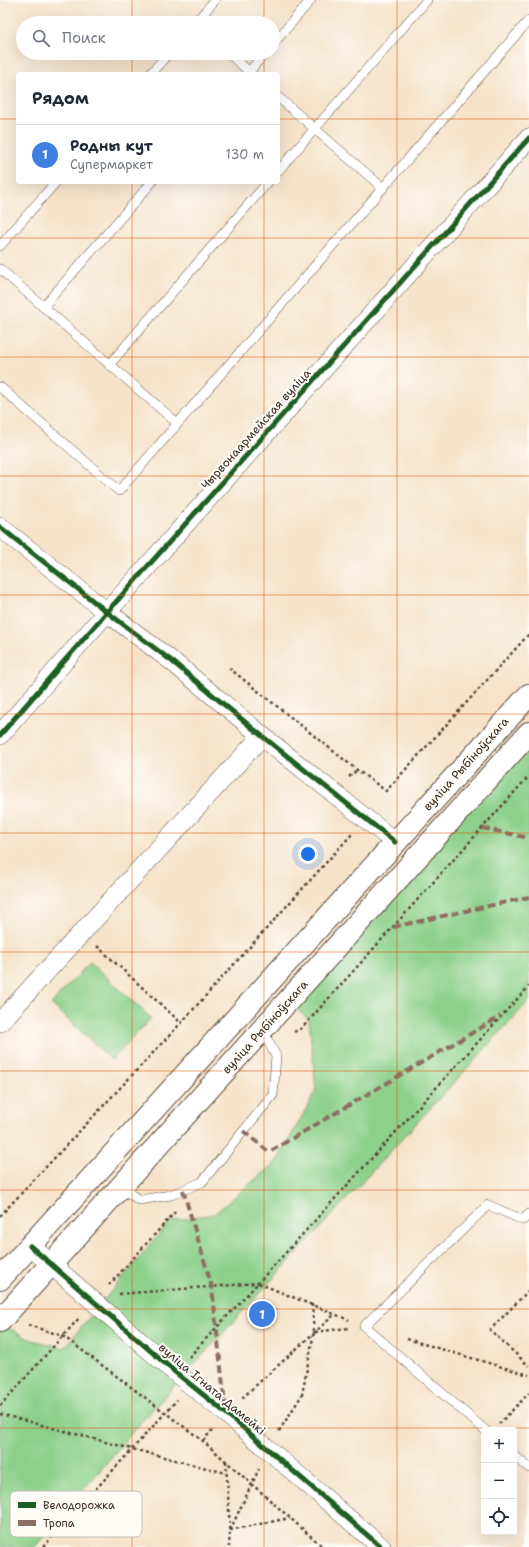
<!DOCTYPE html>
<html lang="ru">
<meta charset="utf-8">
<style>
body{margin:0;font-family:"Shantell Sans",sans-serif;background:#f6f6f7;color:#1f2937}
.controls{position:absolute;right:12px;bottom:12px;display:grid;overflow:hidden;border-radius:4px;box-shadow:0 4px 16px #0002}
.controls button{width:36px;height:36px;display:grid;place-items:center;padding:0;border:0;border-bottom:1px solid #e0e1e3;background:#fff;color:#1f2937;font:20px sans-serif}
.you{position:absolute;left:308px;top:854px;width:14px;height:14px;margin:-10px;border:3px solid #fff;border-radius:50%;background:#1a73e8;box-shadow:0 0 0 6px #1a73e833}
.badge{display:grid;place-items:center;width:26px;height:26px;border-radius:50%;background:#0b8043;color:#fff;font-size:13px;font-weight:700}
.pin{position:absolute;translate:-50% -50%;border:2px solid #fff;box-shadow:0 1px 4px #0006}
.list{margin:0;padding:0;list-style:none}
h2{display:flex;justify-content:space-between;align-items:center;height:52px;margin:0;padding:0 16px;font-size:17px}
h2 small{font-size:13px;font-weight:400;color:#747a83}
.list li{display:grid;grid-template-columns:26px 1fr auto;gap:12px;align-items:center;box-sizing:border-box;height:60px;padding:0 16px;border-top:1px solid #e0e1e3}
.list b{display:block;font-size:15px;white-space:nowrap}
.list p{margin:0;font-size:13px;white-space:nowrap;color:#747a83}
.list em{font-size:13px;font-style:normal;color:#747a83}
.icon{flex:none;width:22px;height:22px;fill:none;stroke:currentColor;stroke-width:2;stroke-linecap:round;stroke-linejoin:round}
.map{position:relative;flex:none;width:529px;height:1547px;overflow:hidden}
.search{position:absolute;background:#fff;box-shadow:0 4px 16px #0002;left:16px;top:16px;width:264px;height:44px;display:flex;align-items:center;gap:10px;box-sizing:border-box;padding:0 14px;border-radius:22px;color:#747a83;font-size:15px}
.panel{position:absolute;background:#fff;box-shadow:0 4px 16px #0002;left:16px;top:72px;width:264px;height:112px;border-radius:4px}
.map>svg:first-child{display:block}
.green{fill:#8cd08a;stroke:#647d54}
.lines{fill:none;stroke-linecap:round;stroke-linejoin:round}
.service-casing{stroke:#574638;stroke-width:10}
.minor-casing{stroke:#574638;stroke-width:20}
.secondary-casing{stroke:#574638;stroke-width:24}
.path{stroke:#574638;stroke-width:2.5;stroke-dasharray:3 3;stroke-linecap:butt}
.service{stroke:#fff;stroke-width:9}
.minor{stroke:#fff;stroke-width:19}
.secondary{stroke:#fff;stroke-width:22}
.quiet{stroke:#8d6e63;stroke-width:4;stroke-dasharray:8 4;stroke-linecap:butt}
.cycleway-casing{stroke:#fdfcf7;stroke-width:8}
.cycleway{stroke:#1b5e20;stroke-width:5}
.grid{fill:none;stroke:#df570d;stroke-width:1;stroke-opacity:0.55}
.labels{text-anchor:middle;dominant-baseline:central;stroke-width:4;stroke-linejoin:round;paint-order:stroke}
.street-label{font-size:12px;fill:#3b2a1e;stroke:#fdfcf7}
.key{fill:#fdfcf7;stroke:#c3bdb6;stroke-width:1}
.key-label{font-size:11px;fill:#3b2a1e}
</style>
<div class="map">
<svg width="529" height="1547" viewBox="0 0 529 1547">
<rect width="100%" height="100%" fill="#fdfcf7"/>
<filter id="ink" filterUnits="userSpaceOnUse"><feTurbulence type="fractalNoise" baseFrequency=".025" numOctaves="2"/><feDisplacementMap in="SourceGraphic" scale="8" xChannelSelector="R" yChannelSelector="G"/><feConvolveMatrix kernelMatrix="1 2 1 2 8 2 1 2 1" color-interpolation-filters="sRGB"/></filter>
<filter id="wash" filterUnits="userSpaceOnUse"><feTurbulence type="fractalNoise" baseFrequency=".012" numOctaves="4" result="noise"/><feDisplacementMap in="SourceGraphic" scale="16" xChannelSelector="R" yChannelSelector="G"/><feGaussianBlur stdDeviation="0.9" result="paint"/><feColorMatrix in="noise" values="0 0 0 0 0 0 0 0 0 0 0 0 0 0 0 0 0 1.4 0 .05"/><feComposite in="paint" operator="in"/></filter>
<g filter="url(#wash)">
<rect width="100%" height="100%" fill="#f6e3ca"/>
<g class="green">
<path d="M 529,735 L 529,1001 L 142,1421 L 35,1547 L 0,1547 L 0,1323 L 29,1339 L 64,1348 L 170,1221 L 214,1214 L 277,1161 L 316,1091 L 309,1020 L 289,1002 Z"/>
<path d="M 90,962 L 151,1018 L 112,1060 L 51,1004 Z"/>
</g>
</g>
<g filter="url(#ink)">
<g class="lines">
<defs>
<g id="service">
<path d="M 195,23 L 215,0"/>
<path d="M 273,44 L 311,0"/>
<path d="M 228,53 L 252,74"/>
<path d="M 150,74 L 169,53"/>
<path d="M 247,74 L 265,53"/>
<path d="M 278,97 L 383,188"/>
<path d="M 278,171 L 427,0"/>
<path d="M 0,246 L 56,182"/>
<path d="M 0,269 L 177,423"/>
<path d="M 43,307 L 152,182"/>
<path d="M 109,365 L 268,182"/>
<path d="M 0,387 L 119,491 L 529,20"/>
<path d="M 120,1187 L 139,1200 L 171,1195 L 202,1182 L 273,1095 L 276,1056 L 262,1030"/>
<path d="M 485,1430 L 364,1326 L 488,1205 L 523,1220 L 529,1214"/>
<path d="M 514,1455 L 529,1468"/>
</g>
<g id="minor">
<path d="M 0,527 L 107,612 L 173,662 L 262,736 L 395,842"/>
<path d="M 0,735 L 107,612 L 529,138"/>
<path d="M 0,1022 L 262,736"/>
<path d="M 30,1246 L 175,1372 L 226,1413 L 381,1547"/>
</g>
<g id="secondary">
<path d="M 0,1279 L 529,695"/>
<path d="M 0,1321 L 529,733"/>
</g>
</defs>
<use href="#service" class="service-casing"/>
<use href="#minor" class="minor-casing"/>
<use href="#secondary" class="secondary-casing"/>
<g class="path">
<path d="M 229,668 L 357,770 L 386,791 L 529,634"/>
<path d="M 349,777 L 357,770"/>
<path d="M 97,946 L 181,1023"/>
<path d="M 294,1032 L 302,1028 L 529,776"/>
<path d="M 0,1216 L 181,1023 L 352,834"/>
<path d="M 109,1285 L 175,1212"/>
<path d="M 529,1290 L 490,1330 L 529,1366"/>
<path d="M 119,1294 L 258,1283 L 529,986"/>
<path d="M 28,1325 L 63,1336 L 203,1441 L 323,1547"/>
<path d="M 315,1332 L 348,1328"/>
<path d="M 407,1339 L 529,1375"/>
<path d="M 189,1357 L 258,1283 L 349,1320"/>
<path d="M 242,1398 L 335,1314"/>
<path d="M 0,1406 L 80,1317"/>
<path d="M 0,1414 L 132,1449 L 226,1473"/>
<path d="M 499,1424 L 529,1393"/>
<path d="M 279,1431 L 302,1395 L 314,1332 L 312,1304"/>
<path d="M 203,1441 L 212,1430"/>
<path d="M 226,1461 L 230,1530 L 229,1547"/>
<path d="M 230,1530 L 259,1469"/>
<path d="M 230,1530 L 290,1518"/>
<path d="M 43,1547 L 177,1400"/>
</g>
<use href="#service" class="service"/>
<use href="#minor" class="minor"/>
<use href="#secondary" class="secondary"/>
<g class="quiet">
<path d="M 482,828 L 529,838"/>
<path d="M 393,927 L 529,897"/>
<path d="M 243,1131 L 269,1152 L 501,1016"/>
<path d="M 183,1190 L 212,1287 L 226,1413"/>
</g>
<defs>
<g id="cycleway">
<path d="M 0,527 L 107,612 L 173,662 L 262,736 L 395,842"/>
<path d="M 0,735 L 107,612 L 529,138"/>
<path d="M 30,1246 L 175,1372 L 226,1413 L 381,1547"/>
</g>
</defs>
<use href="#cycleway" class="cycleway-casing"/>
<use href="#cycleway" class="cycleway"/>
</g>
</g>
<path class="grid" d="M 132,0 L 132,23M 264,0 L 264,23M 397,0 L 397,1547M 132,53 L 132,74M 264,53 L 264,74M 0,119 L 18,119M 278,119 L 529,119M 132,182 L 132,1547M 264,182 L 264,1547M 0,238 L 529,238M 0,357 L 529,357M 0,476 L 529,476M 0,595 L 529,595M 0,714 L 529,714M 0,833 L 529,833M 0,952 L 529,952M 0,1071 L 529,1071M 0,1190 L 529,1190M 0,1309 L 529,1309M 0,1428 L 529,1428"/>
<g class="labels">
<g class="street-label">
<text transform="translate(256 429) rotate(-48)">Чырвонаармейская вуліца</text>
<text transform="translate(466 764) rotate(-48)">вуліца Рыбіноўскага</text>
<text transform="translate(265 1027) rotate(-48)">вуліца Рыбіноўскага</text>
<text transform="translate(212 1389) rotate(40)">вуліца Ігната Дамейкі</text>
</g>
</g>
<rect x="10" y="1491" width="132" height="46" rx="6" class="key"/>
<rect x="18" y="1502" width="18" height="6" fill="#1b5e20"/>
<rect x="18" y="1520" width="18" height="6" fill="#8d6e63"/>
<g class="key-label">
<text x="43" y="1509">Велодорожка</text>
<text x="43" y="1527">Тропа</text>
</g>
</svg>
<div class="controls">
<button>+</button>
<button>−</button>
<button><svg class="icon" aria-label="locate" viewBox="0 0 24 24"><circle cx="12" cy="12" r="6"/><path d="M12 2v4M12 18v4M2 12h4M18 12h4"/></svg></button>
</div>
<div class="you"></div>
<div class="pin badge" style="left:262px;top:1314px;background:#3f7fe0">1</div>
<div class="search"><svg class="icon" aria-label="search" viewBox="0 0 24 24"><circle cx="10" cy="10" r="6"/><path d="M15 15l6 6"/></svg>Поиск</div>
<section class="panel">
<h2>Рядом<small></small></h2>
<ul class="list">
<li><span class="badge" style="background:#3f7fe0">1</span><div><b>Родны кут</b><p>Супермаркет</p></div><em>130 m</em></li>
</ul>
</section>
</div>
